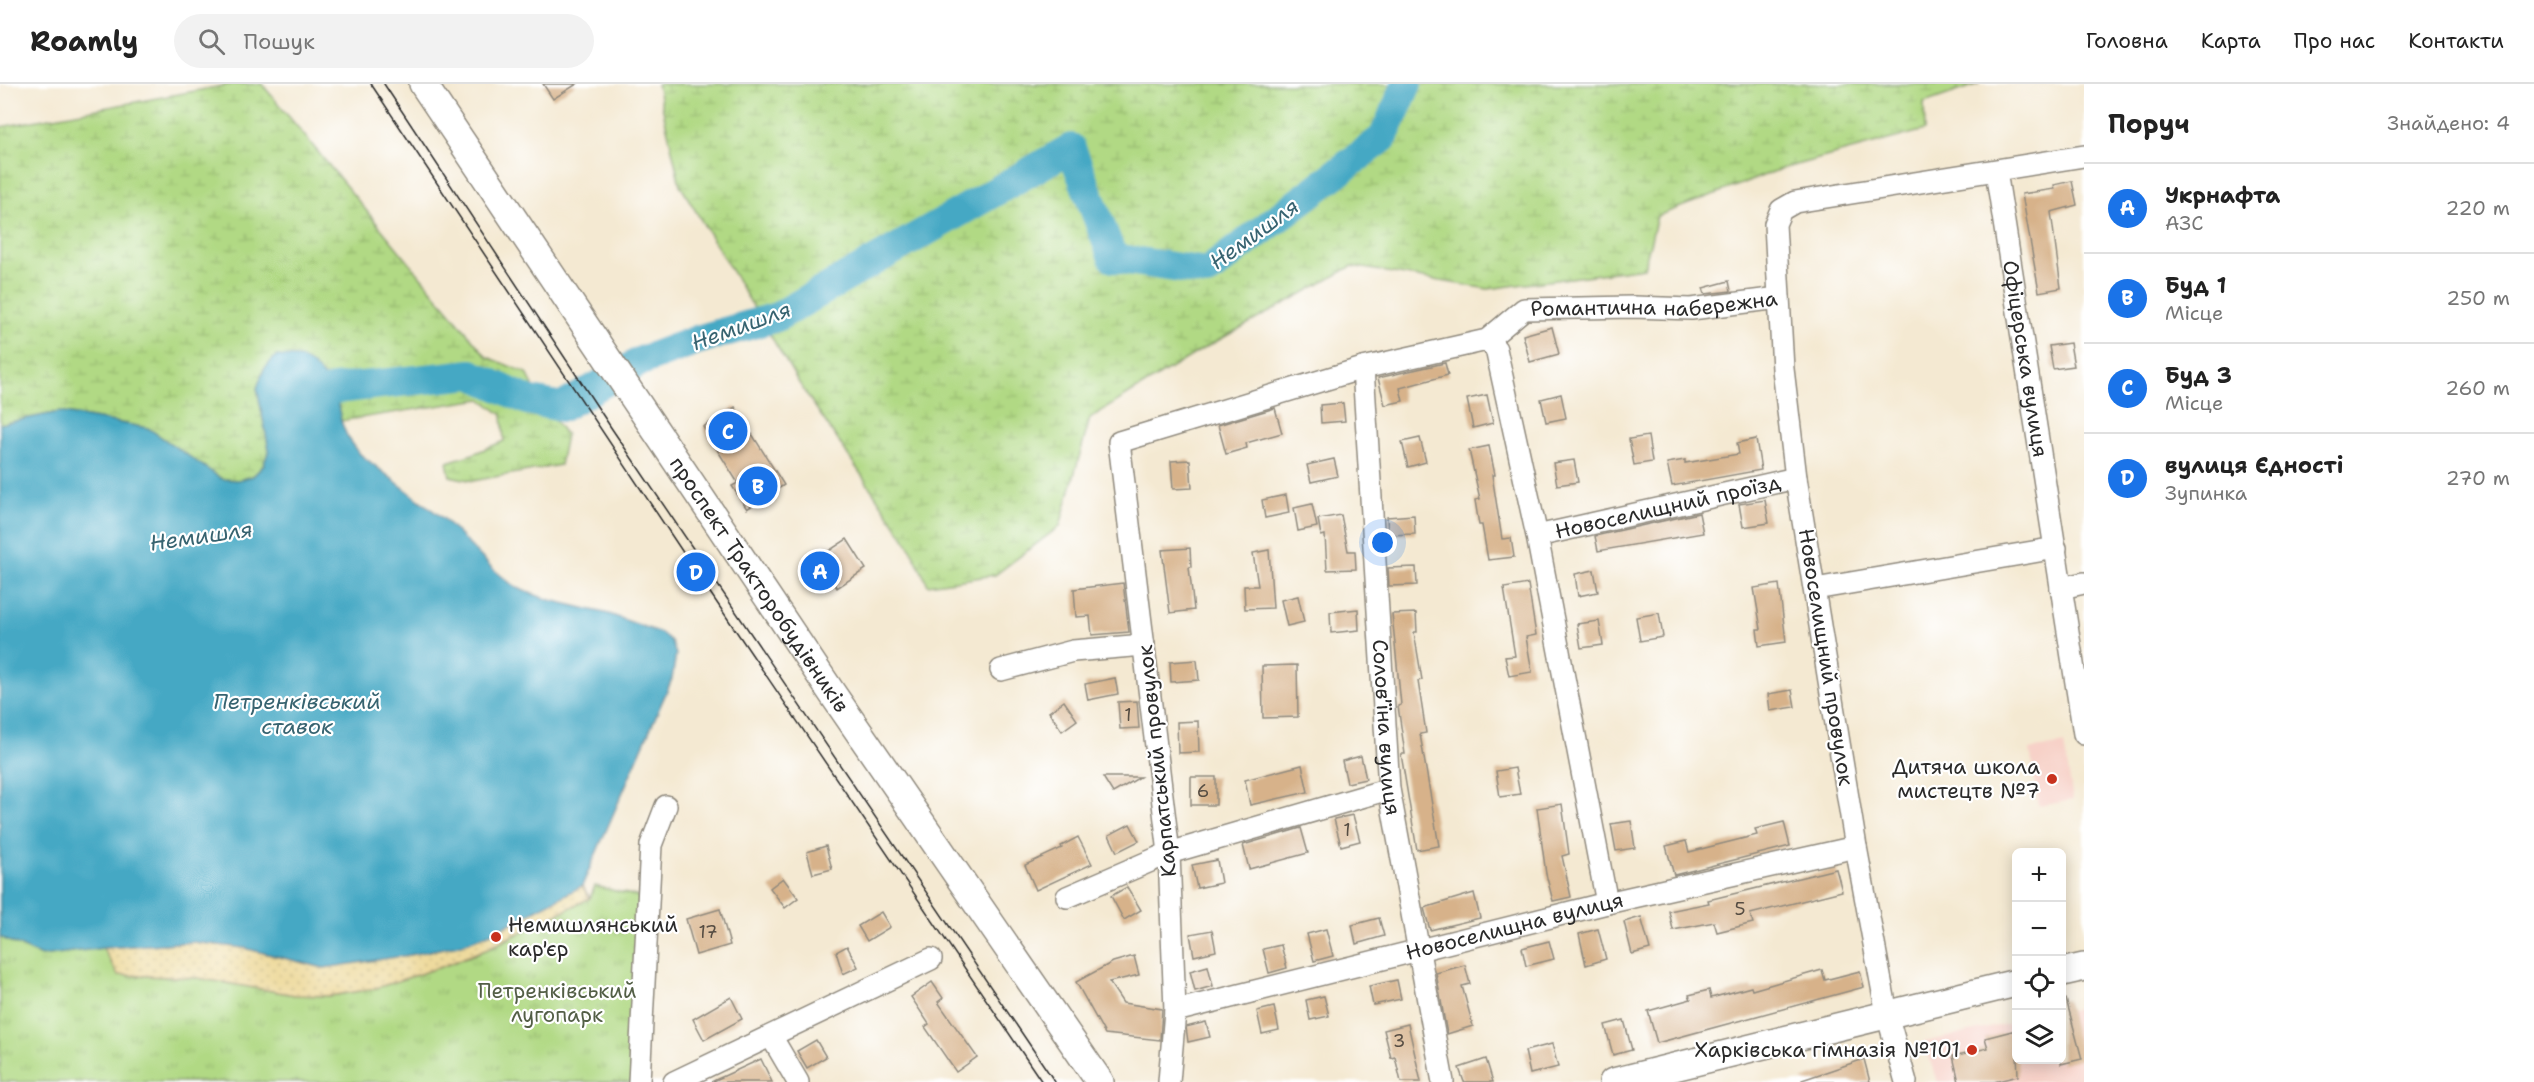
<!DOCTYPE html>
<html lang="uk">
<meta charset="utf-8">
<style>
body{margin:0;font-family:"Shantell Sans",sans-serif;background:#f2f2f2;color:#222}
.controls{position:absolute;right:18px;bottom:18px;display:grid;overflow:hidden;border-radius:9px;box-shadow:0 3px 15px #0003}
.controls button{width:54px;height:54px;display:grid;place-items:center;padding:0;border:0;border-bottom:2px solid #e0e0e0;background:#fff;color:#222;font:30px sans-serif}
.you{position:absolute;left:1383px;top:459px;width:21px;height:21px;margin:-15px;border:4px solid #fff;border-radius:50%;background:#1a73e8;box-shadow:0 0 0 9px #1a73e833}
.badge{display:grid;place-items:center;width:39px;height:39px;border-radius:50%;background:#1a73e8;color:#fff;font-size:20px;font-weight:700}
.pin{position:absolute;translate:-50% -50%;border:3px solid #fff;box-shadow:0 2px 6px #0006}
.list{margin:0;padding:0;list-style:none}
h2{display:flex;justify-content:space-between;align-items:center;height:78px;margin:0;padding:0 24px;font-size:26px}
h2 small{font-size:20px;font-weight:400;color:#767676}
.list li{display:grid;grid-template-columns:39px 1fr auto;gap:18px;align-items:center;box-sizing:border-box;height:90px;padding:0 24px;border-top:2px solid #e0e0e0}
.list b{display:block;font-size:22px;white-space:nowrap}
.list p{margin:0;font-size:20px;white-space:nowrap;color:#767676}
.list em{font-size:20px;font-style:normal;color:#767676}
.icon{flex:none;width:33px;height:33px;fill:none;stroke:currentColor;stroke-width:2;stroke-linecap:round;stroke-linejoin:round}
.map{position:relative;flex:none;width:2084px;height:998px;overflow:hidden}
header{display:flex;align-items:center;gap:36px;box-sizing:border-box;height:84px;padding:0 30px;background:#fff;border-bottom:2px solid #e0e0e0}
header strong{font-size:28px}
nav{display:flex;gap:33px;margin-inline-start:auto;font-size:21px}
.search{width:420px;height:54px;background:#f2f2f2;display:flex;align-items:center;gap:15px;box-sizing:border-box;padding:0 21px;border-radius:33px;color:#767676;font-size:22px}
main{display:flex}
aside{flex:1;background:#fff}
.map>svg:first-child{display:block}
.built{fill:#f7d1c8}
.grass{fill:url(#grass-tufts);stroke:#6e8258;stroke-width:1.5}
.wetland{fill:url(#wetland-marsh);stroke:#6e8258;stroke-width:1.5}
.sand{fill:url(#sand-dots);stroke:#8c8264;stroke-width:1.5}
.water{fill:#45a8c4;stroke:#386a78;stroke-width:1.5}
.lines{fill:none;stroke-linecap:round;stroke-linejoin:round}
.river{stroke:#45a8c4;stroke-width:30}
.building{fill:#d7b28a}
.minor-casing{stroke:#908a7e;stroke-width:24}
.major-casing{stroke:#908a7e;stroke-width:30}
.minor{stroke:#fff;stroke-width:21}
.major{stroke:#fff;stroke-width:27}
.tram{stroke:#2b2b2b;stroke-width:1.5}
.poi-dot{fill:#c8321e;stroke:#fff;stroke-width:2}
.labels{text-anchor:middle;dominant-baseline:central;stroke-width:4.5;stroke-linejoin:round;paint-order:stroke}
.number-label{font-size:18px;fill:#564d43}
.street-label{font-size:21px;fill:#2b2b2b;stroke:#fff}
.poi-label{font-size:21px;fill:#2b2b2b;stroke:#fff;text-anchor:end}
.park-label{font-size:21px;fill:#535f46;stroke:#fff}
.water-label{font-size:22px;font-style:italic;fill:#376370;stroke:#fff}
</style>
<header>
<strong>Roamly</strong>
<div class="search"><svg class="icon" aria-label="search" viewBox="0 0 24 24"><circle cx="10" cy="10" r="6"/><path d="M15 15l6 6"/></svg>Пошук</div>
<nav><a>Головна</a><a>Карта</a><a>Про нас</a><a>Контакти</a></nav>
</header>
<main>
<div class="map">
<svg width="2084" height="998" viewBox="0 0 2084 998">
<defs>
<pattern id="grass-tufts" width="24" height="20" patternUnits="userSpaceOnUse" patternTransform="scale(1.5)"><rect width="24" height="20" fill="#b1d984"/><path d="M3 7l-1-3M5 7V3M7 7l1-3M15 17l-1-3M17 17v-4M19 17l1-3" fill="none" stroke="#98ba72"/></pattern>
<pattern id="wetland-marsh" width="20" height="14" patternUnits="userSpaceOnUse" patternTransform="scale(1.5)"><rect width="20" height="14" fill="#b1d984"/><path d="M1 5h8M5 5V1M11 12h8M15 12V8" fill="none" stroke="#98ba72"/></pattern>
<pattern id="sand-dots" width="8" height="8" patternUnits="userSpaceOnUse" patternTransform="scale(1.5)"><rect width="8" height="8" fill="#eeda9e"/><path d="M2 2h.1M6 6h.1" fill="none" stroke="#cb8" stroke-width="1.8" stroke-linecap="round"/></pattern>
</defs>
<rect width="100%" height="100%" fill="#fff"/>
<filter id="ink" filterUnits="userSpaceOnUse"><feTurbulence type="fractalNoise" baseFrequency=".0167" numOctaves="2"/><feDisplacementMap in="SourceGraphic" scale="12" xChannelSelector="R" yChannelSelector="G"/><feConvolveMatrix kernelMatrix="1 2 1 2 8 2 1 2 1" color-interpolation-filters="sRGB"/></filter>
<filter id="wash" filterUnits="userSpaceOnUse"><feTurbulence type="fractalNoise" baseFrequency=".008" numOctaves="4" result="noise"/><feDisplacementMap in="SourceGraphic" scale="24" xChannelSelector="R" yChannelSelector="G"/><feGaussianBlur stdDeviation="1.35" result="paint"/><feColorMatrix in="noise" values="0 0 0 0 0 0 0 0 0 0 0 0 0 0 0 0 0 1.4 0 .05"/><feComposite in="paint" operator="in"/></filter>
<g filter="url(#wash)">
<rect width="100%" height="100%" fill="#f4e9d2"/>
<g class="built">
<path d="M 2064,660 L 2073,716 L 2039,722 L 2030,666 Z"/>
<path d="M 2084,924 L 2084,998 L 1937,998 L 1924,958 L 2016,938 L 2016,976 L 2062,976 L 2062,929 Z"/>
</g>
<path class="grass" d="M 595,802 L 640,813 L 633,998 L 0,998 L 0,853 L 41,872 L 103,864 L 118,891 L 198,894 L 295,911 L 330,912 L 373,905 L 444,882 L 486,866 L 590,814 Z"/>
<g class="wetland">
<path d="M 233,0 L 262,0 L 487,273 L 527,289 L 542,320 L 566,351 L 560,381 L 473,397 L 450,392 L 447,378 L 473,370 L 504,357 L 502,331 L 481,315 L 341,337 L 335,305 L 257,304 L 269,366 L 263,382 L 253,392 L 238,396 L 222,395 L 148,344 L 59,328 L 0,340 L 0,43 Z"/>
<path d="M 657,0 L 1979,0 L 1924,19 L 1925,46 L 1781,85 L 1657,132 L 1644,184 L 1488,205 L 1352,182 L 1201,266 L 1090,334 L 1060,442 L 995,491 L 928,501 L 909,461 L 799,299 L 680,101 Z"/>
</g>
<path class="sand" d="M 582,802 L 590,814 L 486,865 L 444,882 L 373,905 L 330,912 L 295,911 L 198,894 L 118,891 L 103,864 L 193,858 L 244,864 L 324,884 L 494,848 Z"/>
<path class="water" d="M 276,272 L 299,273 L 313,281 L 335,305 L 341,337 L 347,352 L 360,370 L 444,435 L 493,485 L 515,503 L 546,515 L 609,530 L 661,549 L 671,557 L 676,570 L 672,595 L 582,802 L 494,848 L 463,860 L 410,871 L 324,884 L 244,864 L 193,858 L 103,864 L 41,872 L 0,853 L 0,340 L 59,328 L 148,344 L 222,395 L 238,396 L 253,392 L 263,382 L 269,366 L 257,304 L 264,285 Z"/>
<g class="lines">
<path class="river" d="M 303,328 C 310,313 320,310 335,305 L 471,290 L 527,316 L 562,323 L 641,277 L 697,256 L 777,233 L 1071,64 L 1113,174 L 1207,188 L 1383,54 L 1407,0"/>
</g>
<g id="blocks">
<g class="building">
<path d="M 543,0 L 577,0 L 553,15 Z"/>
<path d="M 2072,97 L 2077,121 L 2051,128 L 2061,204 L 2039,208 L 2022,110 L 2055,105 L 2054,101 Z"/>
<path d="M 1729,197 L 1731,207 L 1705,210 L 1703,204 Z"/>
<path d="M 1552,243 L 1559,270 L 1530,278 L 1523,251 Z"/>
<path d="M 2070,259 L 2074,282 L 2053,285 L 2049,262 Z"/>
<path d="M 1445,279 L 1448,291 L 1400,304 L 1403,317 L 1385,321 L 1378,294 Z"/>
<path d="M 1561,310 L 1566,334 L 1546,338 L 1541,315 Z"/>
<path d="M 1487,311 L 1493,339 L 1473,344 L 1467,315 Z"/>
<path d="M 1343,319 L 1345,337 L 1321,339 L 1320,321 Z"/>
<path d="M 735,323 L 784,401 L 747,425 L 732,402 L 738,399 L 703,343 Z"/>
<path d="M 1275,324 L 1282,349 L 1246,359 L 1247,364 L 1226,370 L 1218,341 Z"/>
<path d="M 1648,352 L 1652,378 L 1634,381 L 1629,355 Z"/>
<path d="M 1420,354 L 1426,378 L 1408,383 L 1402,358 Z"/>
<path d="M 1756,355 L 1761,386 L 1672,402 L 1667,379 L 1685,376 L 1685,379 L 1739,370 L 1737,359 Z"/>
<path d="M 1489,362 L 1495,391 L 1492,391 L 1502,455 L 1511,454 L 1514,473 L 1488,476 L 1482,441 L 1479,441 L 1475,416 L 1480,415 L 1469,366 Z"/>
<path d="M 1334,375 L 1338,392 L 1311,398 L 1307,381 Z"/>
<path d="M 1190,376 L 1192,404 L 1173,405 L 1171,377 Z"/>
<path d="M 1574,376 L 1578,398 L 1557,401 L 1553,379 Z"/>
<path d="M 1286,411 L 1289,429 L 1265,434 L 1262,416 Z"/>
<path d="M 1765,416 L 1769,439 L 1743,443 L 1739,420 Z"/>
<path d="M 1312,420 L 1317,443 L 1298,447 L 1294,424 Z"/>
<path d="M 1699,429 L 1703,449 L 1598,467 L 1595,452 Z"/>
<path d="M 1341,431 L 1348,467 L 1355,467 L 1356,485 L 1327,486 L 1325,451 L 1321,452 L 1318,435 Z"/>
<path d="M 1414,431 L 1415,450 L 1388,451 L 1387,433 Z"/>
<path d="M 847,455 L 866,485 L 837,504 L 818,474 Z"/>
<path d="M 1190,464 L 1191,483 L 1189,483 L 1194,526 L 1170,529 L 1162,466 Z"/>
<path d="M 1269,466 L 1273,524 L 1245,525 L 1244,502 L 1258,502 L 1253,469 Z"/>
<path d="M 1416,483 L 1417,501 L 1389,502 L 1388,484 Z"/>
<path d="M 1594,486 L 1598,508 L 1578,512 L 1575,490 Z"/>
<path d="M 1123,499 L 1129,548 L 1092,551 L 1090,532 L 1076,533 L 1074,505 Z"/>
<path d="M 1528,500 L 1536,551 L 1526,553 L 1532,588 L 1509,592 L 1505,573 L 1515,572 L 1504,504 Z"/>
<path d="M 1779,500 L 1786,558 L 1759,562 L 1757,545 L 1761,545 L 1754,504 Z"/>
<path d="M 1298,512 L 1304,538 L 1287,542 L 1281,516 Z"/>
<path d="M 1358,525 L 1359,546 L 1331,549 L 1330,528 Z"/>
<path d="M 1416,529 L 1417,548 L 1414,548 L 1422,596 L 1418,597 L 1426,649 L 1420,650 L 1439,762 L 1417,766 L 1401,670 L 1405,670 L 1398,622 L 1401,621 L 1392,530 Z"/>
<path d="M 1659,529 L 1663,553 L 1640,557 L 1636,533 Z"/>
<path d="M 1599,537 L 1603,561 L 1581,564 L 1577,540 Z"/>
<path d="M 1197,576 L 1199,596 L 1171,598 L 1170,578 Z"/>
<path d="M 1297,581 L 1298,633 L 1263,634 L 1262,582 Z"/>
<path d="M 1115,594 L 1118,610 L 1088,616 L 1085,600 Z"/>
<path d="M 1792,606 L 1795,623 L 1770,627 L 1768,610 Z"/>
<path d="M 1064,617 L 1077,636 L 1062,647 L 1049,628 Z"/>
<path d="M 1137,617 L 1139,644 L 1120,645 L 1118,618 Z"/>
<path d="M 1198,637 L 1199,668 L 1178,669 L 1177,638 Z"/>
<path d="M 1361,672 L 1366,695 L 1347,699 L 1342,677 Z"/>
<path d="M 1302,681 L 1308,708 L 1250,721 L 1245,696 Z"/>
<path d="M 1515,684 L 1520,710 L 1500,713 L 1496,687 Z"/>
<path d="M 1103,693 L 1140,693 L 1113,709 Z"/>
<rect x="1191" y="693" width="25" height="28"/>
<path d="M 1562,720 L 1569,770 L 1562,772 L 1571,813 L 1553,817 L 1546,790 L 1537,724 Z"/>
<path d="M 1353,731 L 1360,757 L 1341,762 L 1334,735 Z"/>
<path d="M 1631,737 L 1635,764 L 1616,767 L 1611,740 Z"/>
<path d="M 1784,738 L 1790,762 L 1674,791 L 1666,762 L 1686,757 L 1689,768 L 1757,751 L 1755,745 Z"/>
<path d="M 1130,740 L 1139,757 L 1117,768 L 1109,751 Z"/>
<path d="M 1301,744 L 1308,769 L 1249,785 L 1243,761 Z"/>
<path d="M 1078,753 L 1092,780 L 1036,806 L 1025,781 L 1062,764 L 1061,762 Z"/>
<path d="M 826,762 L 832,785 L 813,790 L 807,768 Z"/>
<path d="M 1217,776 L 1221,799 L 1197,804 L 1192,781 Z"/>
<path d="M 1836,785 L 1842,807 L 1750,830 L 1753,839 L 1717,848 L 1714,838 L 1673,846 L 1669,827 L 1709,819 L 1708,816 Z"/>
<path d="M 783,794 L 798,814 L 785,824 L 770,804 Z"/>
<path d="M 1127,803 L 1141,826 L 1124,836 L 1111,812 Z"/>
<path d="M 1474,809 L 1480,834 L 1430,846 L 1424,824 Z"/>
<path d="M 720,825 L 730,861 L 696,871 L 686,835 Z"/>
<path d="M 881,828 L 890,843 L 867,857 L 858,842 Z"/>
<path d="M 1641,833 L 1650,865 L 1632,870 L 1624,838 Z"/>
<path d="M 1379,834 L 1384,852 L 1356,860 L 1352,841 Z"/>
<path d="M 1326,845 L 1333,872 L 1314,877 L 1307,850 Z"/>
<path d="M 1598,845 L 1606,875 L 1586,881 L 1579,850 Z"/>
<path d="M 1212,846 L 1216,867 L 1194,872 L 1190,850 Z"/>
<path d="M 1549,857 L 1554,875 L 1526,882 L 1522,864 Z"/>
<path d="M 1281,861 L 1287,884 L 1269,889 L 1263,865 Z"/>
<path d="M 847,862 L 858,883 L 843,890 L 836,868 Z"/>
<path d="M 1134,872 L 1139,891 L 1109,898 L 1123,919 L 1162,925 L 1160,956 L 1105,950 L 1076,898 L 1113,878 Z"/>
<path d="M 1465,881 L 1470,900 L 1462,902 L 1473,942 L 1447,950 L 1436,889 Z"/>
<path d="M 1208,882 L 1213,902 L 1195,907 L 1190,887 Z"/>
<path d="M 1822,886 L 1825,896 L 1860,887 L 1864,903 L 1657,959 L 1648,927 L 1691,915 L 1689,911 L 1709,906 L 1711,914 L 1751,903 L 1752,906 Z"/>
<path d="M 1397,896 L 1401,915 L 1373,921 L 1369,902 Z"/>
<path d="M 932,898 L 943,914 L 938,918 L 977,973 L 956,988 L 925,943 L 929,940 L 911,913 Z"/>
<path d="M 1324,912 L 1329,932 L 1310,936 L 1306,916 Z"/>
<path d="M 731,913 L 742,935 L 704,956 L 693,935 Z"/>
<path d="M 2066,915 L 2082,975 L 2061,980 L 2061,916 Z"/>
<path d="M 1274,923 L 1279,946 L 1262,950 L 1257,927 Z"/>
<path d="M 1624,936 L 1632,966 L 1613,971 L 1605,941 Z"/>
<path d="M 1206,938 L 1210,953 L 1188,958 L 1186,943 Z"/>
<path d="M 1408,940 L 1421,998 L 1401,998 L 1395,973 L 1391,974 L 1384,946 Z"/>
<path d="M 2016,946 L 2018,992 L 1994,998 L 1959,998 L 1953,972 L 1988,964 L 1985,954 Z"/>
<path d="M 816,956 L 826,973 L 807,984 L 797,967 Z"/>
<path d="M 1552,960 L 1558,983 L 1530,990 L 1525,967 Z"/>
<path d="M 761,975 L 772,998 L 711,998 Z"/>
<path d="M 1486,975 L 1493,998 L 1464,998 L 1459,984 Z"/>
<path d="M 1864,975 L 1870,998 L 1802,998 L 1802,996 Z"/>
</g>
</g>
</g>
<g filter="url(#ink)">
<use href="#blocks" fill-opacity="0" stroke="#908a7e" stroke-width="1.5"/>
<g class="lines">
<defs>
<g id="minor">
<path id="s1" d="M 1996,87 L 2084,650"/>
<path d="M 1487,256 L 1496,265 L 1537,452 L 1607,819"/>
<path id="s2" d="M 1363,284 L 1389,705 L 1443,998"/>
<path id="s3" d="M 1537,452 L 1796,394"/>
<path d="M 2061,504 L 2084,499"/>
<path d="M 1815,505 L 2056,464"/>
<path d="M 1001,586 L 1073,567 L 1144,561"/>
<path d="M 1067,813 L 1169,769 L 1389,705"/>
<path id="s4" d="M 1175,927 L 1607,819 L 1856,763"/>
<path d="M 771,952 L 798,998"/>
<path d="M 639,998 L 651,761 L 666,722"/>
<path d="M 674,998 L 931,875"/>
<path id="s5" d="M 1169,998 L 1175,927 L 1169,769 L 1119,358 L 1363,284 L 1487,256 L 1524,225 L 1634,223 L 1691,225 L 1779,214"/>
<path d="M 1906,998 L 1887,930 L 1856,763 L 1796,394 L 1783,285 L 1775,140 L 1781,126 L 1795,118 L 2084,72"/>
</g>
<g id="major">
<path id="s6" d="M 423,0 L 834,612 L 1100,998"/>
<path d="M 2062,888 L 2084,883"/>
<path d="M 1613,998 L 2016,899"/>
</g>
</defs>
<use href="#minor" class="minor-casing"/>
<use href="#major" class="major-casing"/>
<use href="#minor" class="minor"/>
<use href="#major" class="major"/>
<g class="tram">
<path d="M 371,0 L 696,488 L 1042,998"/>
<path d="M 384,0 L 612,345 L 1055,998"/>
</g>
</g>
</g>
<g class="poi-dot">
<circle cx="2052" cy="695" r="6"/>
<circle cx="496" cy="853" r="6"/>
<circle cx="1972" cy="966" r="6"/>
</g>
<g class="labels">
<g class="number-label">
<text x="1128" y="631">1</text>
<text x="1203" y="707">6</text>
<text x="1347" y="746">1</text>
<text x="1740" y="825">5</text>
<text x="708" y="848">17</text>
<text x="1399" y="957">3</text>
</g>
<g class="street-label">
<text stroke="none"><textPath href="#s5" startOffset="1204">Романтична набережна</textPath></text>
<text stroke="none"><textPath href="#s1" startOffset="190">Офіцерська вулиця</textPath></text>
<text stroke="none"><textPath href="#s3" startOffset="134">Новоселищний проїзд</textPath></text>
<text stroke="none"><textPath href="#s6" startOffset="603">проспект Тракторобудівників</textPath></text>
<text transform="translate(1826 573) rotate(81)">Новоселищний провулок</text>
<text stroke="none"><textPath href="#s2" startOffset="360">Солов'їна вулиця</textPath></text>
<text transform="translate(1157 677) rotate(-96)">Карпатський провулок</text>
<text stroke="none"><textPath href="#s4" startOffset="350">Новоселищна вулиця</textPath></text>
</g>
<g class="poi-label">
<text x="2040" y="683">Дитяча школа<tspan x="2040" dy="24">мистецтв №7</tspan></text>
<text x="508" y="841" text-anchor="start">Немишлянський<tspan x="508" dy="24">кар'єр</tspan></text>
<text x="1960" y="966">Харківська гімназія №101</text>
</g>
<g class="park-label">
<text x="557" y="907">Петренківський<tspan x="557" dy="24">лугопарк</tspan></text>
</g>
<g class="water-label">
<text transform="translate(1254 150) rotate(-36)">Немишля</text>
<text transform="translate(741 242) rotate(-20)">Немишля</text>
<text transform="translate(201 452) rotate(-8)">Немишля</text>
<text x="297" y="617">Петренківський<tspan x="297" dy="25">ставок</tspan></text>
</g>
</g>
</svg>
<div class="controls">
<button>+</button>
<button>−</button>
<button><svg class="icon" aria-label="locate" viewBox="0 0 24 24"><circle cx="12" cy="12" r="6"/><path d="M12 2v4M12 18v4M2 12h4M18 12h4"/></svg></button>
<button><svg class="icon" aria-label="layers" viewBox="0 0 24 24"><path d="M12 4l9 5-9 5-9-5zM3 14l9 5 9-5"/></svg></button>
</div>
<div class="you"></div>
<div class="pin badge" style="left:820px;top:487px">A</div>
<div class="pin badge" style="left:758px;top:402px">B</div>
<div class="pin badge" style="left:728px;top:347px">C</div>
<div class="pin badge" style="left:696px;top:488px">D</div>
</div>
<aside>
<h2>Поруч<small>Знайдено: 4</small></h2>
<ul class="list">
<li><span class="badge">A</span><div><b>Укрнафта</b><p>АЗС</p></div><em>220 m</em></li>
<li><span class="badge">B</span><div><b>Буд 1</b><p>Місце</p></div><em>250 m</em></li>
<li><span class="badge">C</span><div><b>Буд 3</b><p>Місце</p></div><em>260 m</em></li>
<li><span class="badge">D</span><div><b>вулиця Єдності</b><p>Зупинка</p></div><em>270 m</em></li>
</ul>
</aside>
</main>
